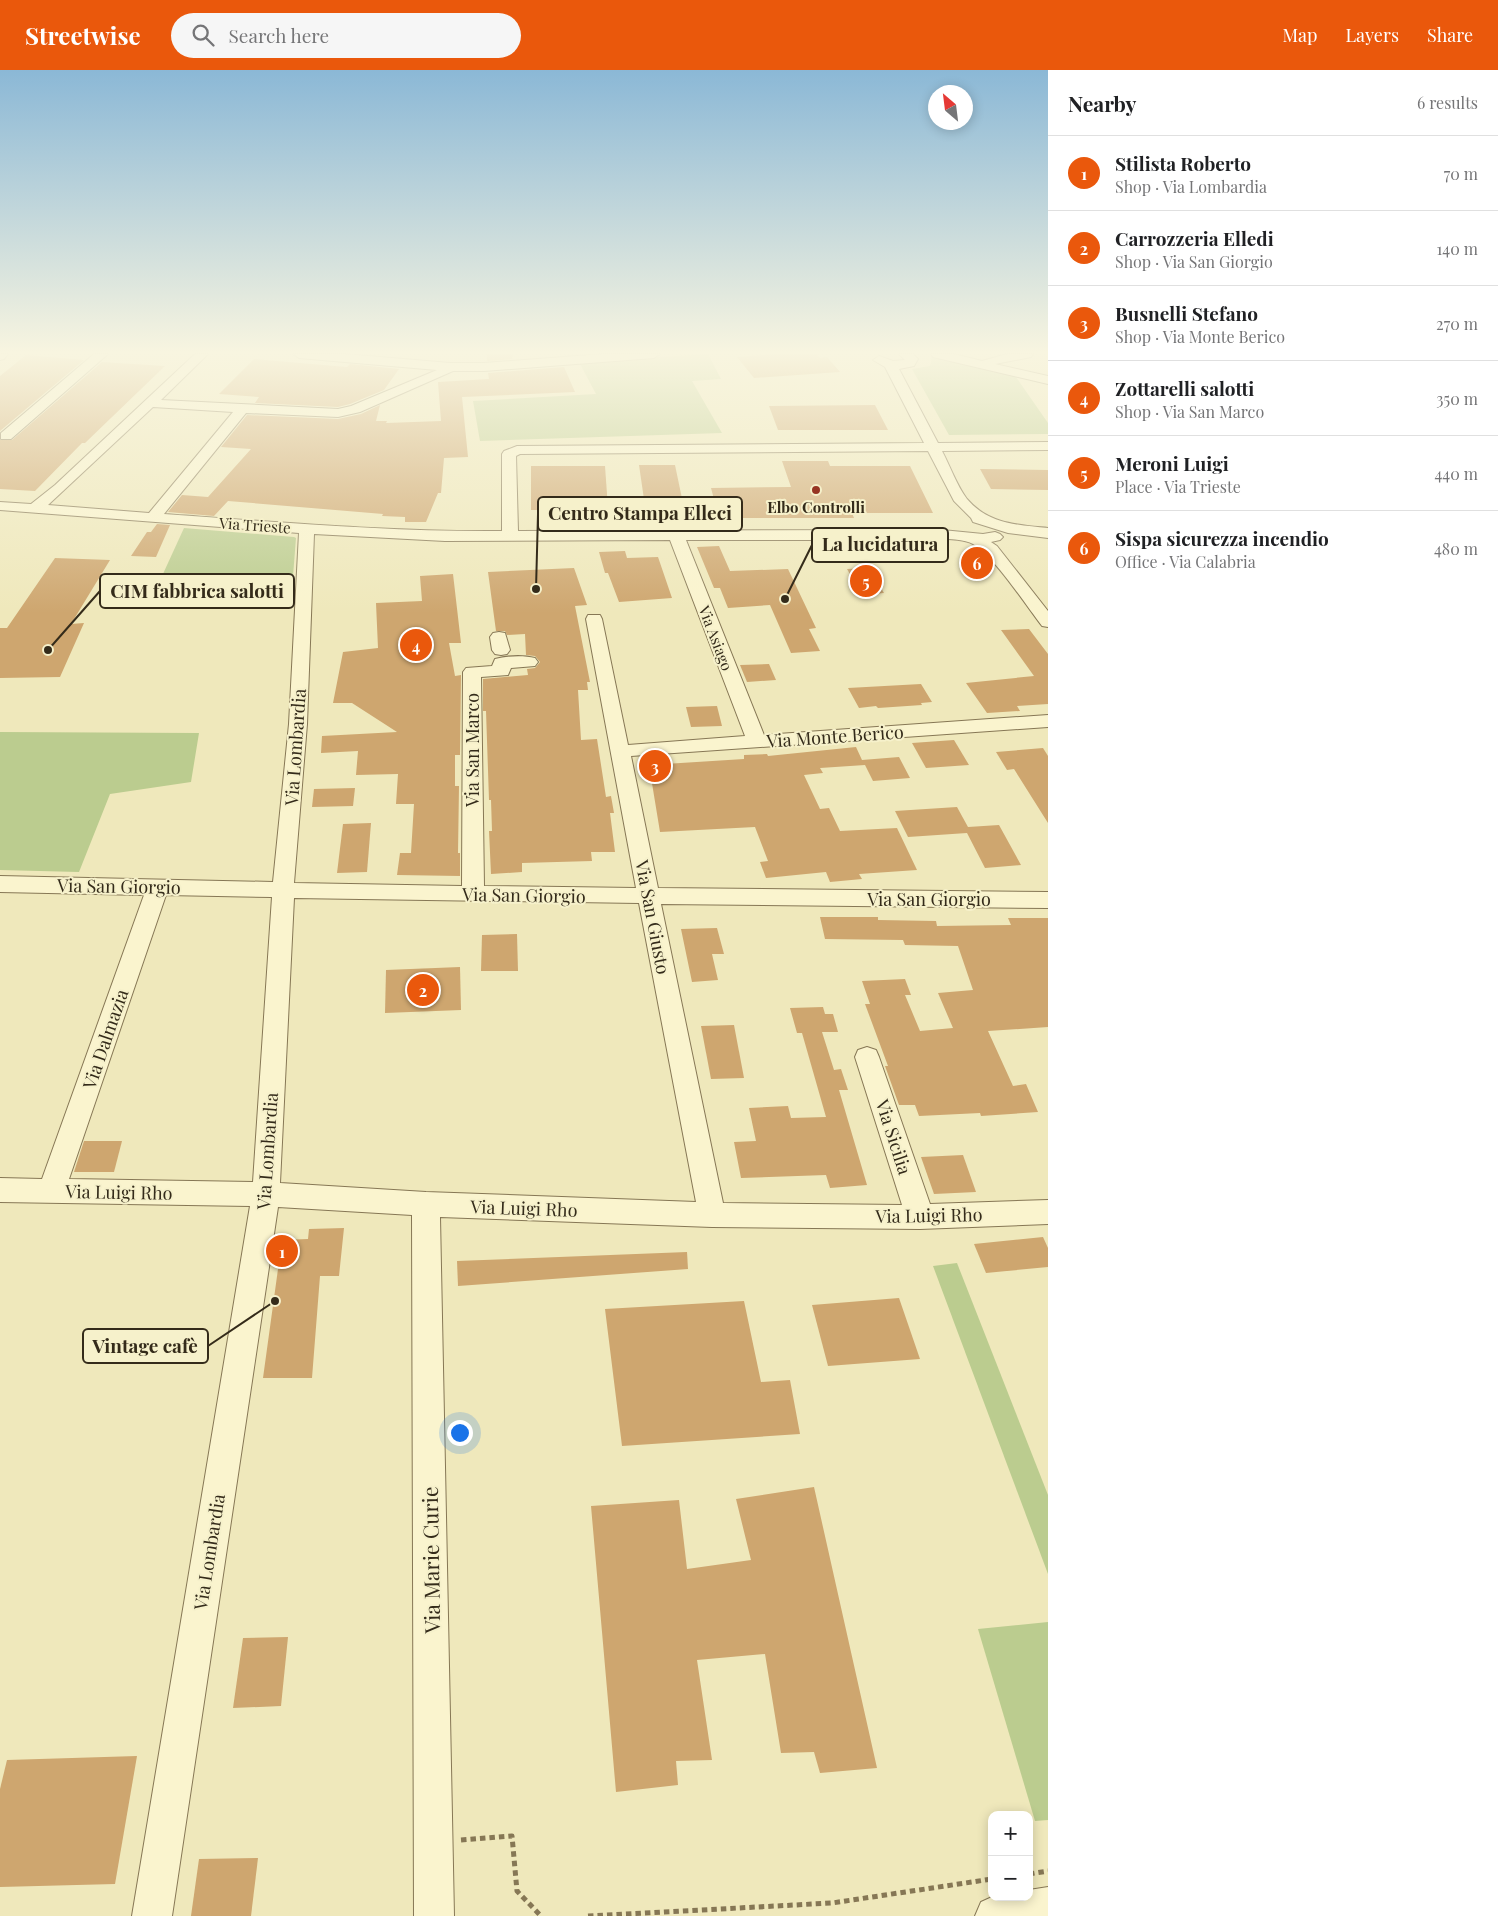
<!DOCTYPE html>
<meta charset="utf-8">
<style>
body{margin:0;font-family:"Playfair Display",serif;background:#f6f6f6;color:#202124}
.controls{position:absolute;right:15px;bottom:15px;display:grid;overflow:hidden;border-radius:10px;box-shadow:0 2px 12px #0003}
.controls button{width:45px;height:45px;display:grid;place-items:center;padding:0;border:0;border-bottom:1px solid #e0e0e0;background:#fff;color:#202124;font:25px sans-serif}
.compass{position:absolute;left:928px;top:15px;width:45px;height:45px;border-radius:50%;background:#fff;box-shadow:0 2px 12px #0003;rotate:332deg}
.you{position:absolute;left:459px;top:1362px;width:18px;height:18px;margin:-12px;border:4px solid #fff;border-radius:50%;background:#1a73e8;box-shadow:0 0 0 8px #1a73e833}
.badge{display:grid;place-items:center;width:32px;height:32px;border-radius:50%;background:#ea580c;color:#fff;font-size:16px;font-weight:700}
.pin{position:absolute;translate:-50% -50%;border:2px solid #fff;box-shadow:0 1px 5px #0006}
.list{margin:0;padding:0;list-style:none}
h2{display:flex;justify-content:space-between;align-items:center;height:65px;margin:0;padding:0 20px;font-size:21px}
h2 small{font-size:16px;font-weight:400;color:#757577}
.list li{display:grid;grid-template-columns:32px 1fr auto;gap:15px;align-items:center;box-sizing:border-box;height:75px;padding:0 20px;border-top:1px solid #e0e0e0}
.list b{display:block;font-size:19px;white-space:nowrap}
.list p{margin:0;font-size:16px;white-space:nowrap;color:#757577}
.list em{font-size:16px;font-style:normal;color:#757577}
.icon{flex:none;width:28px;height:28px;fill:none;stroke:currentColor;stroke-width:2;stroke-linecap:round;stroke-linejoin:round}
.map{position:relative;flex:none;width:1048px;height:1846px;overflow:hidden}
header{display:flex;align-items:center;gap:30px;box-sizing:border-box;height:70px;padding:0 25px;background:#ea580c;color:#fff}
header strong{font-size:24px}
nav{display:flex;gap:28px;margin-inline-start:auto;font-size:18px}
.search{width:350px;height:45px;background:#f6f6f6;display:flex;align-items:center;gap:12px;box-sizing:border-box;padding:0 18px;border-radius:28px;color:#757577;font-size:19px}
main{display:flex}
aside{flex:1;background:#fff}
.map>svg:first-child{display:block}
.green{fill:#bbcc8f}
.building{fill:#cea66f}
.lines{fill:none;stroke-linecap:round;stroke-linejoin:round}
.minor-casing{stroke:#867755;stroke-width:2}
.path{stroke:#867755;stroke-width:5;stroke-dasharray:5.5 4;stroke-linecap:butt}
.minor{fill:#faf4ce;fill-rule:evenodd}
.poi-dot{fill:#973523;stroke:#f6f1cb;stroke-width:2}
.labels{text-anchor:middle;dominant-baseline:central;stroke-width:4;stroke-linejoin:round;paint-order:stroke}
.far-poi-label{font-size:15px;font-weight:bold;fill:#342b1a;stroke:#f6f1cb}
.far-street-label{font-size:15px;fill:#342b1a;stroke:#f6f1cb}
.street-label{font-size:18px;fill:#342b1a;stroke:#f6f1cb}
.near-street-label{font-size:21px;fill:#342b1a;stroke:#f6f1cb}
.leader{fill:none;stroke:#342b1a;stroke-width:2}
.callout-dot{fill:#342b1a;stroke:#f6f1cb;stroke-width:2}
.callout{fill:#f6f1cb;stroke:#342b1a;stroke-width:2}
.callout-label{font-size:19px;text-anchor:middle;font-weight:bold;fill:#342b1a}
</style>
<header>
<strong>Streetwise</strong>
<div class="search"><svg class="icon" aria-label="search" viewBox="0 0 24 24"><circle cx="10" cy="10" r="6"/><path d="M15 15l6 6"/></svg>Search here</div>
<nav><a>Map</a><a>Layers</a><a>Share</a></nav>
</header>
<main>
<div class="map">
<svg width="1048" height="1846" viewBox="0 0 1048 1846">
<rect width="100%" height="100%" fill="#efe8bb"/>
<g class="green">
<path d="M 708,284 L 721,309 L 692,311 L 722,363 L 480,371 L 473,331 L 596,324 L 579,292 Z"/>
<path d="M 932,286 L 1016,307 L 1048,353 L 1048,364 L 949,365 L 912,299 L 930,296 Z"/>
<path d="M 184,458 L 294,467 L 296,468 L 292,519 L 157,517 Z"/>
<path d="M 0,662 L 199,663 L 191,712 L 110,724 L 79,802 L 0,800 Z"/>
<path d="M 957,1193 L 1048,1425 L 1048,1504 L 933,1196 Z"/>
<path d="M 1048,1552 L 1048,1750 L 1035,1751 L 978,1559 Z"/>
</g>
<g class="building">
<path d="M 487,284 L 513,284 L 512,289 L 487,291 Z"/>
<path d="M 777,284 L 816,284 L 820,288 L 827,287 L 840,302 L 754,308 L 737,287 Z"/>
<path d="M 26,285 L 84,290 L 0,361 L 0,306 Z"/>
<path d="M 254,289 L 347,297 L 350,294 L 399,299 L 384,320 L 350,334 L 338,337 L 255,333 L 259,327 L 219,324 Z"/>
<path d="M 102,292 L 165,296 L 85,373 L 82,373 L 35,421 L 0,419 L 0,370 L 12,370 Z"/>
<path d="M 564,297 L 575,322 L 462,327 L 468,387 L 444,388 L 441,423 L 438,423 L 426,452 L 405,452 L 405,447 L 382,446 L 383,444 L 228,431 L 214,446 L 168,442 L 182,425 L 208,427 L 251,379 L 221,377 L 247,345 L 338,349 L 361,344 L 380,335 L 376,351 L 387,351 L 386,353 L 441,351 L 438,312 L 489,309 L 488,303 Z"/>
<path d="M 875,335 L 888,360 L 778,360 L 769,336 Z"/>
<path d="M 782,391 L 828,391 L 830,396 L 910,396 L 933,443 L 852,443 L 854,448 L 719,448 L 711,418 L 791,417 Z"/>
<path d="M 639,395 L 675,395 L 685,443 L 646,443 Z"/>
<path d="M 531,396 L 605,396 L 608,438 L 596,440 L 531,440 Z"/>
<path d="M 980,399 L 1048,400 L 1048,420 L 991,419 Z"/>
<path d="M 157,454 L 170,455 L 156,487 L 131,486 L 147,462 L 151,462 Z"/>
<path d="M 719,476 L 730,501 L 788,499 L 816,558 L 809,559 L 820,581 L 791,583 L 770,535 L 728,538 L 720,518 L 714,518 L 697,477 Z"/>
<path d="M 625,481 L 627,488 L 658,487 L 672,528 L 619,532 L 608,503 L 605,503 L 599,482 Z"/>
<path d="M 55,488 L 110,490 L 71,554 L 84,553 L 60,607 L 0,608 L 0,558 L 7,558 Z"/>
<path d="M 574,498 L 587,535 L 575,536 L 590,612 L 587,612 L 588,620 L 578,620 L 581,670 L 597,669 L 606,727 L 611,726 L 614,743 L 610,743 L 615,782 L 591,782 L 592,791 L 522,793 L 522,802 L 491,804 L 489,761 L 492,761 L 491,730 L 489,730 L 486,641 L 483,641 L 483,609 L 528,605 L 527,599 L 535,598 L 540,592 L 535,586 L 526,585 L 525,564 L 507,565 L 505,561 L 496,561 L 488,502 Z"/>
<path d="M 869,498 L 884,523 L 862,525 L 847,499 Z"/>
<path d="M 453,504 L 461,573 L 449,573 L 455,606 L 461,605 L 460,685 L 455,685 L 455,716 L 459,716 L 458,783 L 460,783 L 460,806 L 397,805 L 400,783 L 411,783 L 414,734 L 396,734 L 398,704 L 356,705 L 358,681 L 321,683 L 322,666 L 397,662 L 352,633 L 333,633 L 343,582 L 378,578 L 376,533 L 422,531 L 420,506 Z"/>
<path d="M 1029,559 L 1048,584 L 1048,634 L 1017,636 L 1020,641 L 987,643 L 966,613 L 1034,606 L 1001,560 Z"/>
<path d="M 769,594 L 776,610 L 747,612 L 740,595 Z"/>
<path d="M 921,614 L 932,632 L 921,633 L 922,635 L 878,638 L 876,636 L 859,638 L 848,618 Z"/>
<path d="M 717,636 L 722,656 L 691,657 L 686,637 Z"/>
<path d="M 954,670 L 969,695 L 926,698 L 912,673 Z"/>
<path d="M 856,677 L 862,690 L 899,687 L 910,708 L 873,711 L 865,695 L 820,698 L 823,703 L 804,705 L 820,739 L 829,738 L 840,761 L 897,758 L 917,800 L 859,804 L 862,809 L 830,812 L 826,802 L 766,808 L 760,792 L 768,791 L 755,757 L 660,762 L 649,695 L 744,689 L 744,685 L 767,684 L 768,686 Z"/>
<path d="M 1043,678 L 1048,686 L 1048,753 L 1014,699 L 1007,700 L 996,682 Z"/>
<path d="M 355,718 L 353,736 L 312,737 L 314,719 Z"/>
<path d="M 957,737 L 968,757 L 999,755 L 1021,795 L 985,798 L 967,763 L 908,767 L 895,741 Z"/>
<path d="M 371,753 L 367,802 L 337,803 L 343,754 Z"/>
<path d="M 820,847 L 878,847 L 878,850 L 936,851 L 937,856 L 1011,855 L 1008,848 L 1048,848 L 1048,957 L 988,961 L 1013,1016 L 1026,1014 L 1038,1042 L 981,1046 L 980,1043 L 919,1046 L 915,1035 L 899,1035 L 885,996 L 888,996 L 865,934 L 870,934 L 862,911 L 905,909 L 911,925 L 905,925 L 920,961 L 953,958 L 938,923 L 973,920 L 958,876 L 905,875 L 903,870 L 825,869 Z"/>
<path d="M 717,858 L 724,884 L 712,884 L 718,910 L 692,912 L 681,859 Z"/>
<path d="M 517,864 L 518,901 L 481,901 L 482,865 Z"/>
<path d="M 460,897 L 461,940 L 385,943 L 386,900 Z"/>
<path d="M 823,937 L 825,944 L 833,944 L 838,962 L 822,962 L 834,1000 L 841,999 L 848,1020 L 839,1020 L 867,1115 L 830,1118 L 826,1105 L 741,1108 L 734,1072 L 756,1071 L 749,1038 L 788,1036 L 791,1048 L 826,1047 L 802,963 L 797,963 L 790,938 Z"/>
<path d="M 734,955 L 744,1008 L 711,1009 L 701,956 Z"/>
<path d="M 84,1071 L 122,1071 L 114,1102 L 74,1102 Z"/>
<path d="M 963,1085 L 976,1122 L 934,1124 L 921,1087 Z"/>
<path d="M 344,1158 L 339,1206 L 320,1206 L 312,1308 L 263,1308 L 282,1170 L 308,1169 L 309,1159 Z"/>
<path d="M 1043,1167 L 1048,1178 L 1048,1197 L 986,1203 L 974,1174 Z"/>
<path d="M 687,1182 L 688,1199 L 458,1216 L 457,1191 Z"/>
<path d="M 899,1228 L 920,1289 L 828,1296 L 812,1235 Z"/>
<path d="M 744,1231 L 761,1312 L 790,1310 L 800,1364 L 622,1376 L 605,1239 Z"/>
<path d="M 814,1417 L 877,1698 L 820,1703 L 814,1682 L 781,1683 L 765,1584 L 697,1590 L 712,1690 L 676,1691 L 678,1715 L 616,1722 L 591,1436 L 679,1430 L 687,1499 L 751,1490 L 736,1429 Z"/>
<path d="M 288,1567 L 281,1636 L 233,1638 L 243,1568 Z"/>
<path d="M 137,1686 L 115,1814 L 0,1817 L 0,1719 L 7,1690 Z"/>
<path d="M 258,1788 L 251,1846 L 191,1846 L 199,1789 Z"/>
</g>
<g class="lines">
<defs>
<g id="minor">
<path d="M 0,284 L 8,284 L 4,289 L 0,290 Z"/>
<path d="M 94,284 L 108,284 L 11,369 L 1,369 L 1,363 Z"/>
<path d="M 195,284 L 208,284 L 161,330 L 338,339 L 351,336 L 437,300 L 299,288 L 293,284 L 345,284 L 450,293 L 484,293 L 603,284 L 660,284 L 654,288 L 484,301 L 453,301 L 360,342 L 338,347 L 246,343 L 164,444 C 277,452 389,462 502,461 L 502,384 L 504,381 L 517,376 L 924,373 L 885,297 L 873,290 L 879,286 L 893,291 L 905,290 L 899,284 L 913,284 L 918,289 L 914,296 L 899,299 L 938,373 L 1048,372 L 1048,380 L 942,381 C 950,396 957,416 967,429 C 988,454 1018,455 1048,458 L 1048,468 L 1008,463 L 973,452 L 971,448 L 954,431 L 928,381 L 520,384 L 516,386 L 518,461 L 889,460 L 922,458 L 983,464 L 995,462 L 1000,464 L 1003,467 L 1000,470 L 991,472 L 997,476 L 1048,541 L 1048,557 L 1042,556 C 1026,535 993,485 973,474 C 959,466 906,469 889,470 L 686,470 L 764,665 L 1048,645 L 1048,657 L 631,686 L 658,818 L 1048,822 L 1048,838 L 661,834 L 723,1133 L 902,1135 L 855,987 L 858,980 L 867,977 L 876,980 L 879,987 L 930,1134 L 1048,1130 L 1048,1154 L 920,1159 L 712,1157 L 440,1147 L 454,1846 L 414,1846 L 412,1145 L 278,1137 L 172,1846 L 132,1846 L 250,1136 L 0,1132 L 0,1108 L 42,1109 L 144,825 L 0,822 L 0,806 L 273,812 L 289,654 L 299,463 L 0,440 L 0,432 L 31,434 L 55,415 ZM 153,337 L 233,342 L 149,443 L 48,435 ZM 314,464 L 445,471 L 670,470 L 745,666 L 628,675 L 602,549 L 600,545 L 588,545 L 586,549 L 636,818 L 484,816 L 481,607 L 508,605 L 511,598 L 535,596 L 538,592 L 535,588 C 523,585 507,586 495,589 L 492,596 L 466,598 L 463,602 L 462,816 L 294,813 L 307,654 ZM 166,825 L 272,827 L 253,1112 L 69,1109 ZM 294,828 L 639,833 L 696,1132 L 426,1122 L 280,1113 Z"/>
<path d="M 931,284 L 954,284 L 982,291 L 1007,284 L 1033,284 L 1031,287 L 995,294 L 1048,306 L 1048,314 L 933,287 Z"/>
<path d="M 499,562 L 505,563 L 510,580 L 507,584 L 501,585 L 495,584 L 492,580 L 490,567 L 493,563 Z"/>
<path d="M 1048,1817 L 1048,1846 L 975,1846 L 981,1832 L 992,1827 L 1029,1827 L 1029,1820 Z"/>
</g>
</defs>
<use href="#minor" class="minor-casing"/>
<g class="path">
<path d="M 461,1770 L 512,1766 L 517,1821 L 541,1846"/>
<path d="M 1029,1804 L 1048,1801"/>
<path d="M 588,1846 L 832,1833 L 992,1809"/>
</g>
<use href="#minor" class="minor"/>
</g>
<linearGradient id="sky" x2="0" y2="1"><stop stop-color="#8bb8d6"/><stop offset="0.52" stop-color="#f8f5e0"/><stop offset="1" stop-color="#f8f5e0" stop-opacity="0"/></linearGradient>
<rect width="1048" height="543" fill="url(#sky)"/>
<circle class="poi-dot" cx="816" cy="420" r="5"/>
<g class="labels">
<g class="far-poi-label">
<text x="816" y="437">Elbo Controlli</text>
</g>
<g class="far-street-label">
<text transform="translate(255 455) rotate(4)">Via Trieste</text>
<text transform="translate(716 568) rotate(69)">Via Asiago</text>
</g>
<g class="street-label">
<text transform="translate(835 666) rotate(-4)">Via Monte Berico</text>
<text transform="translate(295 677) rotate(-86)">Via Lombardia</text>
<text transform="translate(472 680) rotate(-90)">Via San Marco</text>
<text transform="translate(119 816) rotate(1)">Via San Giorgio</text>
<text transform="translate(524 825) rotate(1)">Via San Giorgio</text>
<text x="929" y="829">Via San Giorgio</text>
<text transform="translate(653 847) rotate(79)">Via San Giusto</text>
<text transform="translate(105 969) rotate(-71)">Via Dalmazia</text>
<text transform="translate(894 1067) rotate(72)">Via Sicilia</text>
<text transform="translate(267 1081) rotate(-86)">Via Lombardia</text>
<text transform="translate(119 1122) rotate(1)">Via Luigi Rho</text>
<text transform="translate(524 1138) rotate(2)">Via Luigi Rho</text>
<text transform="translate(929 1145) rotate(-1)">Via Luigi Rho</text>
<text transform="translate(209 1482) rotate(-81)">Via Lombardia</text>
</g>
<g class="near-street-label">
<text transform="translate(430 1490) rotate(-91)">Via Marie Curie</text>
</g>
</g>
<path class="leader" d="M536 519L538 444M785 529L812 475M48 580L100 521M275 1231L208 1276"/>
<g class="callout-dot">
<circle cx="536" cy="519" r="5"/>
<circle cx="785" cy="529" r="5"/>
<circle cx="48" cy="580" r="5"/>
<circle cx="275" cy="1231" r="5"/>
</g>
<g class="callout">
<rect x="538" y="427" width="204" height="34" rx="5"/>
<rect x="812" y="458" width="136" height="34" rx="5"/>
<rect x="100" y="504" width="194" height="34" rx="5"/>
<rect x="83" y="1259" width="125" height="34" rx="5"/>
</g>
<g class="callout-label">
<text x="640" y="450">Centro Stampa Elleci</text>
<text x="880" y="481">La lucidatura</text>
<text x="197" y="528">CIM fabbrica salotti</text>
<text x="145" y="1283">Vintage cafè</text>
</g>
</svg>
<div class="controls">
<button>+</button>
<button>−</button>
</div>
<svg class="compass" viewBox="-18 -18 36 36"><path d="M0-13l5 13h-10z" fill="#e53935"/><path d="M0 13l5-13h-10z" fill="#757577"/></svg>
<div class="you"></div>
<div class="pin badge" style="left:282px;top:1181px">1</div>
<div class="pin badge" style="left:423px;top:920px">2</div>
<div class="pin badge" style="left:655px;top:696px">3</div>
<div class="pin badge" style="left:416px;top:575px">4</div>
<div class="pin badge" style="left:866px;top:511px">5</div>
<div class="pin badge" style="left:977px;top:493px">6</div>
</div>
<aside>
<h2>Nearby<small>6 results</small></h2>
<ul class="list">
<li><span class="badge">1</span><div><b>Stilista Roberto</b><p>Shop · Via Lombardia</p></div><em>70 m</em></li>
<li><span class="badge">2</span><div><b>Carrozzeria Elledi</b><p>Shop · Via San Giorgio</p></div><em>140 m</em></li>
<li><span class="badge">3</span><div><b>Busnelli Stefano</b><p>Shop · Via Monte Berico</p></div><em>270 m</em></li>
<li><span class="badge">4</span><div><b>Zottarelli salotti</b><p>Shop · Via San Marco</p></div><em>350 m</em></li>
<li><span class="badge">5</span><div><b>Meroni Luigi</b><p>Place · Via Trieste</p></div><em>440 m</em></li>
<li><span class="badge">6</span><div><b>Sispa sicurezza incendio</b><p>Office · Via Calabria</p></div><em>480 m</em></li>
</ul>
</aside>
</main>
